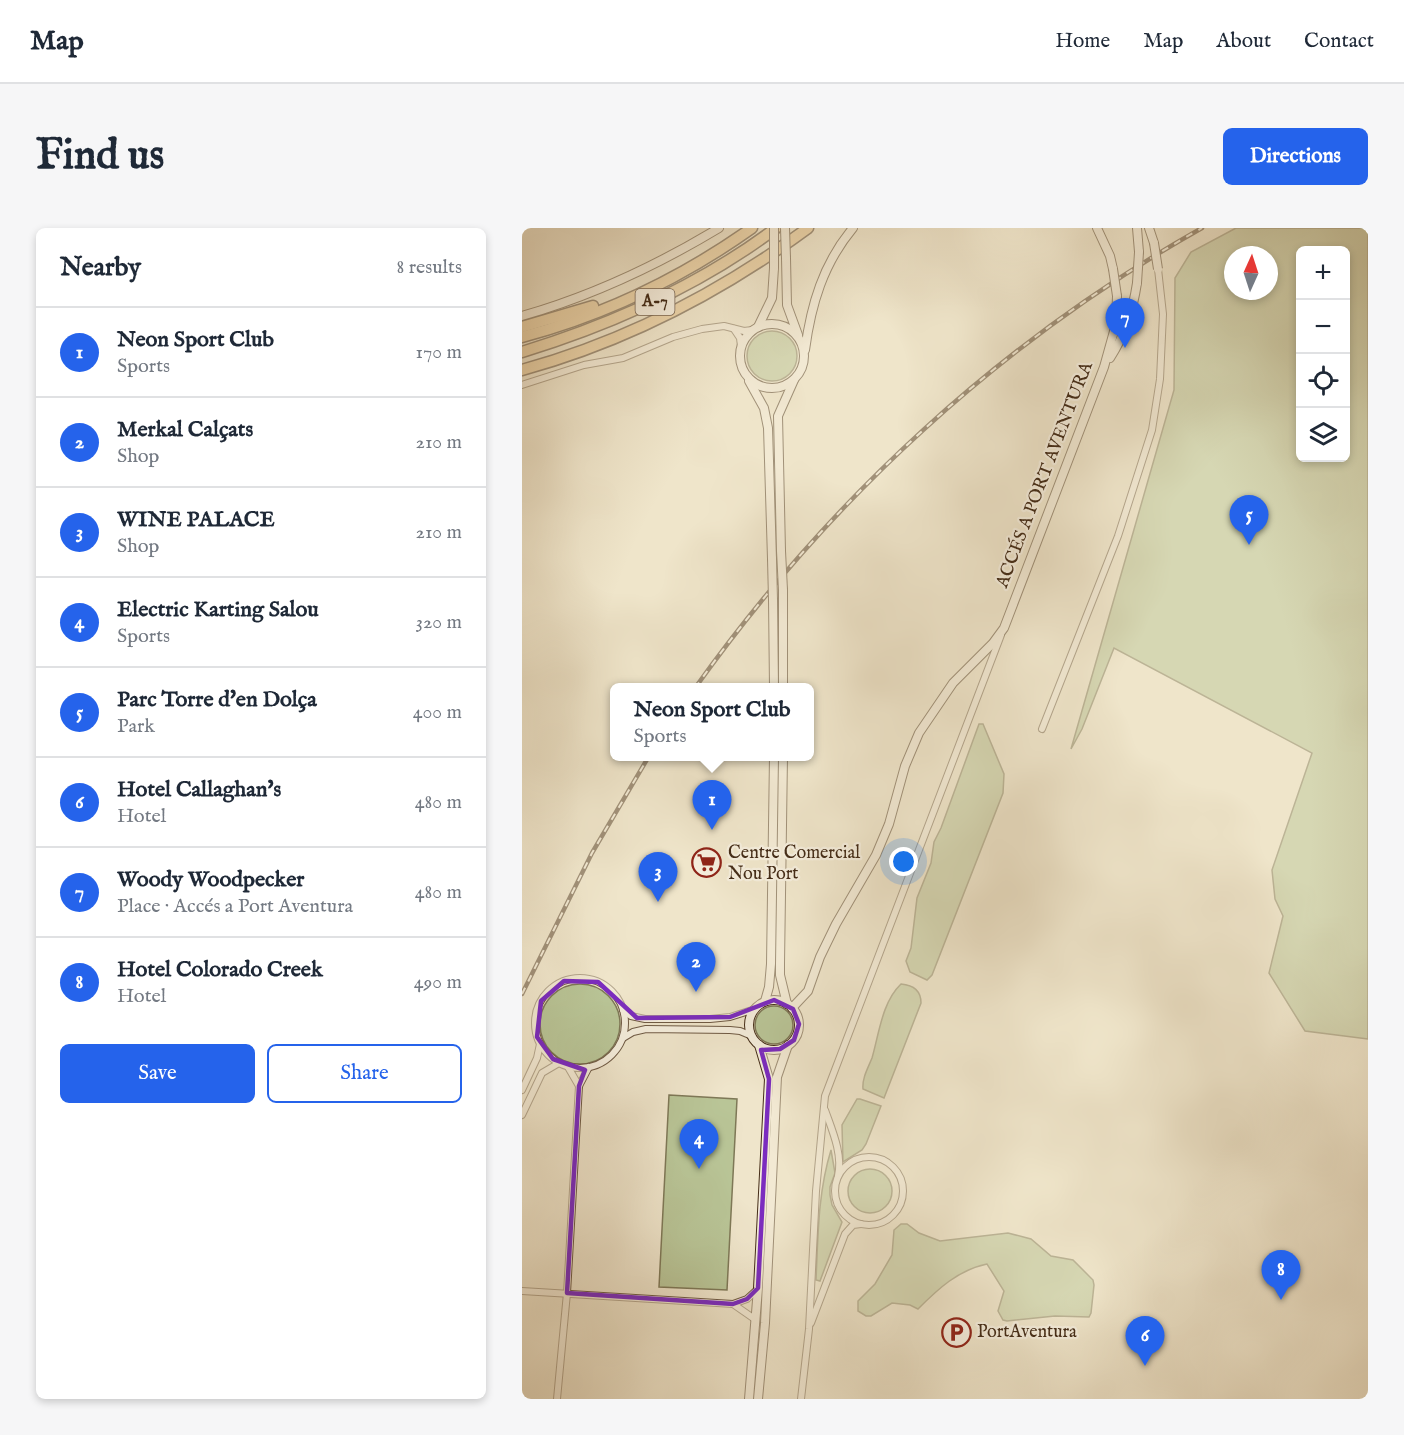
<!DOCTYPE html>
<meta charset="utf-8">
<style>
body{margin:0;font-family:"IM FELL English",serif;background:#f6f6f7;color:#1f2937}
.controls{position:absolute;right:18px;top:18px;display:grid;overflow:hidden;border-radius:9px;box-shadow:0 3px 9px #0003}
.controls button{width:54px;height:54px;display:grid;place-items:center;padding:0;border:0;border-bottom:2px solid #e0e1e3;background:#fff;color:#1f2937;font:30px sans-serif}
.compass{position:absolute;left:702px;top:18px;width:54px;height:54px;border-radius:50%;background:#fff;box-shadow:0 3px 9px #0003;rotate:3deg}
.you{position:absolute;left:382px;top:634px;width:21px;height:21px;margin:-15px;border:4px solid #fff;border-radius:50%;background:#1a73e8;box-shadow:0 0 0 9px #1a73e833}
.badge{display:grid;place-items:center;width:39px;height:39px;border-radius:50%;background:#2563eb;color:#fff;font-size:20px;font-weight:700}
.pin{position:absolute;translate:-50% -50px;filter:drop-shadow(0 2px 3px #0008)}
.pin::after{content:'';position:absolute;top:32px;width:21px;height:18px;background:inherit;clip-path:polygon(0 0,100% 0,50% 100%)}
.popup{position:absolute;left:88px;top:455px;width:204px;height:78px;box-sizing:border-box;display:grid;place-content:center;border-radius:9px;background:#fff;filter:drop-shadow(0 2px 4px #0005);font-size:20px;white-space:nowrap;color:#747a83}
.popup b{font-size:22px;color:#1f2937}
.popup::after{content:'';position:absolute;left:50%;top:100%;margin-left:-12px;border:12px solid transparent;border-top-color:#fff}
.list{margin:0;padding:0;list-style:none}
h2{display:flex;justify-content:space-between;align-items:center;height:78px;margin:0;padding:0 24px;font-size:26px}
h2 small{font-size:20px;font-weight:400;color:#747a83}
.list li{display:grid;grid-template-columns:39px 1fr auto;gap:18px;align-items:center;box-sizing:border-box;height:90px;padding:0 24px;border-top:2px solid #e0e1e3}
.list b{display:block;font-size:22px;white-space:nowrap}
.list p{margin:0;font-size:20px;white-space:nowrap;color:#747a83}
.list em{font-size:20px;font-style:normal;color:#747a83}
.actions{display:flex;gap:12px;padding:18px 24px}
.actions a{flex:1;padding:14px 0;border:2px solid #2563eb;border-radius:9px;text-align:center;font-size:21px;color:#2563eb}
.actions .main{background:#2563eb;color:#fff}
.icon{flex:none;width:33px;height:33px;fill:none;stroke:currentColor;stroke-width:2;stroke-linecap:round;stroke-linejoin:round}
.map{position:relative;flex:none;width:846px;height:1171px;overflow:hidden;border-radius:9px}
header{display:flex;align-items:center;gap:36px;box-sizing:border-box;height:84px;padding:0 30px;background:#fff;border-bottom:2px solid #e0e1e3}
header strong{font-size:28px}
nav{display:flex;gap:33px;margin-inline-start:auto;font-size:21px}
.intro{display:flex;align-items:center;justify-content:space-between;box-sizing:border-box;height:144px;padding:0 36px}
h1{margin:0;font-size:42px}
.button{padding:15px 27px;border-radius:9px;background:#2563eb;color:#fff;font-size:21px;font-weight:700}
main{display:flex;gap:36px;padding:0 36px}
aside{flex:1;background:#fff;border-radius:9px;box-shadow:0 3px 9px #0003}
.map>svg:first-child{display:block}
.green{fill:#b9c597;stroke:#7e7857;stroke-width:1.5;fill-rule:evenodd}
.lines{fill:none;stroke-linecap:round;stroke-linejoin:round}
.street-casing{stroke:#6f5a44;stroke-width:8}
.secondary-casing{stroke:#442c17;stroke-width:10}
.highway-casing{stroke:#442c17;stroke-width:13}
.street{stroke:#f5eedd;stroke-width:6}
.secondary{stroke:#f5eedd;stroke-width:8}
.highway{stroke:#e8c286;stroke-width:10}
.rail-casing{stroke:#442c17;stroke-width:4.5}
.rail{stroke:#f5eedd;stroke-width:2;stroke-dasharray:7;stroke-linecap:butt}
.secondary-bridge-casing{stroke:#442c17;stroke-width:10;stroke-linecap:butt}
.secondary-bridge{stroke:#f5eedd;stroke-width:8}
.marked{fill:none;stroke:#7b2cbf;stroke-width:4.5;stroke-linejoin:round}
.labels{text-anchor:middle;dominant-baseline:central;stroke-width:4.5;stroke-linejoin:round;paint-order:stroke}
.shield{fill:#f5eedd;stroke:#796652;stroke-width:1.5}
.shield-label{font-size:16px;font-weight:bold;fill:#442c17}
.street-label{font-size:18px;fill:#442c17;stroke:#f5eedd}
.poi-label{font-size:18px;fill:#442c17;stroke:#f5eedd;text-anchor:start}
</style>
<header>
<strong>Map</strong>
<nav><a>Home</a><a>Map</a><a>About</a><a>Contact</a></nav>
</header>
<div class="intro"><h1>Find us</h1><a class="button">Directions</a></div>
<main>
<aside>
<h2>Nearby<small>8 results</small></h2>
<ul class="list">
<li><span class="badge">1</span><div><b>Neon Sport Club</b><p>Sports</p></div><em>170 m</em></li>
<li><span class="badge">2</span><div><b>Merkal Calçats</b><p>Shop</p></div><em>210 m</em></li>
<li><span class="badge">3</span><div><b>WINE PALACE</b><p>Shop</p></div><em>210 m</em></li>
<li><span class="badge">4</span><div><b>Electric Karting Salou</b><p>Sports</p></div><em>320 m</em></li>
<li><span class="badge">5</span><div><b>Parc Torre d'en Dolça</b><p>Park</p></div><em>400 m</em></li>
<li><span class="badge">6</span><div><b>Hotel Callaghan's</b><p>Hotel</p></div><em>480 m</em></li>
<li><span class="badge">7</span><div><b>Woody Woodpecker</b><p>Place · Accés a Port Aventura</p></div><em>480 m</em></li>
<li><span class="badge">8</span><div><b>Hotel Colorado Creek</b><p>Hotel</p></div><em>490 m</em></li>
</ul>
<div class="actions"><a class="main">Save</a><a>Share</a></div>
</aside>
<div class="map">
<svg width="846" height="1171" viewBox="0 0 846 1171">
<rect width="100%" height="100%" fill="#efe5cb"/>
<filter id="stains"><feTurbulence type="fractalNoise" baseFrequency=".00333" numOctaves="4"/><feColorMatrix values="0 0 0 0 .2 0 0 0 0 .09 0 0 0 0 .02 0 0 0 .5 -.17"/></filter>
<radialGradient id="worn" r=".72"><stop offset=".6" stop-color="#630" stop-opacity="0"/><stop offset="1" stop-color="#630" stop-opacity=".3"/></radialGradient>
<g class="green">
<path d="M 714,0 L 846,0 L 846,811 L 783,803 L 747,745 L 761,688 L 753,671 L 750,642 L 790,525 L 592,420 L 560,501 L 549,521 L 652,162 L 653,50 L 669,24 ZM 778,22 L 824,22 L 824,230 L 778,230 ZM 711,27 L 747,27 L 747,63 L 711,63 Z"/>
<circle cx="250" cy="128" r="25"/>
<path d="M 457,496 L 461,496 L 482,546 L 481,565 L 410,747 L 405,752 L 388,744 L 384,733 L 389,720 L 395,670 L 409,635 L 412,614 L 419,600 Z"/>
<path d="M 379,756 C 391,757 399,762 399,775 L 362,870 L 341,861 C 340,850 346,840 350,830 C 357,806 360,774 379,756 Z"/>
<circle cx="58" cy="796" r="40"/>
<circle cx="252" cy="797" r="19"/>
<path d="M 147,867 L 215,871 L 205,1062 L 137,1059 Z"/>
<path d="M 335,871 L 338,871 L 359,878 L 344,916 L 340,922 L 321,934 L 320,897 Z"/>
<path d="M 309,922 L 313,945 L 308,959 L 308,967 L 310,977 L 320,994 L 298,1053 L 294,1052 C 296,1008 296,964 309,922 Z"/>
<circle cx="348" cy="963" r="22"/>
<path d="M 379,996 L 385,996 L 397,1005 L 418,1013 L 486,1005 L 509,1011 L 529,1028 L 551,1032 L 571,1052 L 572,1057 L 569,1085 L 567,1089 L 533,1088 L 485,1093 L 481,1092 L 476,1083 L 482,1063 L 465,1036 C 436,1042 416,1061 396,1081 L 388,1077 L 370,1075 L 349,1088 L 344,1088 L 336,1083 L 336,1073 L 353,1056 L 370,1027 L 372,1002 Z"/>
</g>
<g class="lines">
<defs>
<g id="street">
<path d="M 212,101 L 218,110 L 219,119"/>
<path d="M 0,157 L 62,137 L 101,130 L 151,109 L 180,101 L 202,98 L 222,103 L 230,102"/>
<path d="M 520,501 L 596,308 L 630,202 L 638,151 L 641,86 L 636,41"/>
<circle cx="58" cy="795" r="45"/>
<path d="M 101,782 L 109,788 L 123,791 L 188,791 L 208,789 L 233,781"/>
<path d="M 101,810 L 111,804 L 124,801 L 208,802 L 218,803 L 230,808"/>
<path d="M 46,839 L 57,858"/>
<path d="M 0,862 L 15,830 L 18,816"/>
<path d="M 303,882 C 310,902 321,926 316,948"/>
<path d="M 0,887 L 20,845 L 37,835"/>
<circle cx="347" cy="963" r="34"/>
<path d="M 0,1063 L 211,1076"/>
<path d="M 234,1092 L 211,1076 L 225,1071 L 236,1061"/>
<path d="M 289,1095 L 323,1006 L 331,997 L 339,996"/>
<path d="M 35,1171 L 45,1065 L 57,858 L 67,839"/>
<path d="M 279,1171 L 287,1101 L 294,963 L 303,868 L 479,407"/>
</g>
<g id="secondary">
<path d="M 575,0 L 588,28 L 591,41"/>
<path d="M 615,0 L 617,24"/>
<path d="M 627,0 L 632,15"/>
<path d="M 264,30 L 265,77 L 276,107"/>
<path d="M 0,88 C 70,68 134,38 197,0"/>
<circle cx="250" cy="128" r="32"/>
<path d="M 236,99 L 250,70 L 252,40"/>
<path d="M 283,122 C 289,77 301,36 331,0"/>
<path d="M 588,130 C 603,107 611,82 615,55"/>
<path d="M 227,153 L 242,180 L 246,200 L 250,331"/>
<path d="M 259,323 L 256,188 L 272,152"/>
<path d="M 261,362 L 261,460"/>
<path d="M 251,372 L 252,460"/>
<path d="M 261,528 L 258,736 L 258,747 L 265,776"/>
<circle cx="252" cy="797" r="25"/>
<path d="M 243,773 L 247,759 L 249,736 L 252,528"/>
<path d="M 270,780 L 286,763 L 298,729 L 314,696 L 354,627 L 367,596 L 383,538 L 397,505 L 431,455 L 471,415 L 482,400 L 582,139 L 594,96 L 595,68"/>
<path d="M 227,1171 L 236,1060 L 247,851 L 237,817"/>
<path d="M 236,1171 L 243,1095 L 255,849 L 266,817"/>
</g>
<g id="highway">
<path d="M 0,99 L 71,78"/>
<path d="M 0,109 C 82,87 161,49 230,0"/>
<path d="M 0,124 C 91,96 177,58 254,0"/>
<path d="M 0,142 C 105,113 199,64 286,0"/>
</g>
</defs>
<use href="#street" class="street-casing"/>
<use href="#secondary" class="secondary-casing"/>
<use href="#highway" class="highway-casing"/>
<use href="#street" class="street"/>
<use href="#secondary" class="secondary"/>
<use href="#highway" class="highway"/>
<defs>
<g id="rail">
<path d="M 173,460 C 307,272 479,113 680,0"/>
<path d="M 0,766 L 70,625 L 127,528"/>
</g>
</defs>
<use href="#rail" class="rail-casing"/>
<use href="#rail" class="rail"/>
<defs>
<g id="secondary-bridge">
<path d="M 252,0 L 252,40"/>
<path d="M 263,0 L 264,30"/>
<path d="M 632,15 L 636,41"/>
<path d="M 591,41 L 595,68"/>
<path d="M 615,55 L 617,24"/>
<path d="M 259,323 L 261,362"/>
<path d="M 250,331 L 251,372"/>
</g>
</defs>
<use href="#secondary-bridge" class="secondary-bridge-casing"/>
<use href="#secondary-bridge" class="secondary-bridge"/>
</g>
<path d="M0 0H846V1171H0ZM 42,753 L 76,754 L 115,790 L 208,789 L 252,772 L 271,781 L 277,796 L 272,812 L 258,821 L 239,822 L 247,851 L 236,1060 L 225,1071 L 211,1076 L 45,1065 L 57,858 L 63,842 L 31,831 L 15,809 L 19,773 Z" fill="#efe5cb" fill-opacity=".55" fill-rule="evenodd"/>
<path class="marked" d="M 42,753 L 76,754 L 115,790 L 208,789 L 252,772 L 271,781 L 277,796 L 272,812 L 258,821 L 239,822 L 247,851 L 236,1060 L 225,1071 L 211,1076 L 45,1065 L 57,858 L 63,842 L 31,831 L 15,809 L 19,773 Z"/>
<defs>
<symbol id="supermarket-ring" viewBox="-11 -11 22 22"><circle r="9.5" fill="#f5eedd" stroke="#8f2418" stroke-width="1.5"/><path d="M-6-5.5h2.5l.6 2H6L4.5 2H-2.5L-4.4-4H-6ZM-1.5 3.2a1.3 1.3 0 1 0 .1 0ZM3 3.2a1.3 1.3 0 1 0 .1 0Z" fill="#8f2418"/></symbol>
<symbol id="parking-ring" viewBox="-11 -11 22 22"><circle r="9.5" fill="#f5eedd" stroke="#8f2418" stroke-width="1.5"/><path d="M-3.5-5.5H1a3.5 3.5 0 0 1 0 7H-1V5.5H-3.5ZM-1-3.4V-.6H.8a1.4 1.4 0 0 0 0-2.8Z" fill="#8f2418"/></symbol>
</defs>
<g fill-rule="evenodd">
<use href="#supermarket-ring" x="168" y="618" width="33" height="33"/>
<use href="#parking-ring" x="418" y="1088" width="33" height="33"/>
</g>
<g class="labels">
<rect class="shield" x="113.5" y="61" width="39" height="26" rx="4.5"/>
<g class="shield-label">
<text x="133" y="74">A-7</text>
</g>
<g class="street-label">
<text transform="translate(523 247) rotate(-69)">ACCÉS A PORT AVENTURA</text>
</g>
<g class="poi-label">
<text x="206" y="625">Centre Comercial<tspan x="206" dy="21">Nou Port</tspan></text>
<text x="455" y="1104">PortAventura</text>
</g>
</g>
<rect width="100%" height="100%" filter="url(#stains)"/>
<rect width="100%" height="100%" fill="url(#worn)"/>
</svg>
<div class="controls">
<button>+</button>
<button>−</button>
<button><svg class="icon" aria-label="locate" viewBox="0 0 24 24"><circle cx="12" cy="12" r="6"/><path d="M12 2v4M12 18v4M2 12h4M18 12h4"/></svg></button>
<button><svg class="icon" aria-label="layers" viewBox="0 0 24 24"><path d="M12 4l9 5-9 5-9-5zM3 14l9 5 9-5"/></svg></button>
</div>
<svg class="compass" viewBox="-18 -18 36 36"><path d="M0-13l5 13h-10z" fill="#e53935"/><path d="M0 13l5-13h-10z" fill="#747a83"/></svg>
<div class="you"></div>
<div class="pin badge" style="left:190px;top:602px">1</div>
<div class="popup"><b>Neon Sport Club</b>Sports</div>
<div class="pin badge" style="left:174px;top:764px">2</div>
<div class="pin badge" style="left:136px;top:674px">3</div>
<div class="pin badge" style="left:177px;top:941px">4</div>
<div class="pin badge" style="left:727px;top:317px">5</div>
<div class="pin badge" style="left:623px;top:1138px">6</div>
<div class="pin badge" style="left:603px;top:120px">7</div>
<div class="pin badge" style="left:759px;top:1072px">8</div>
</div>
</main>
